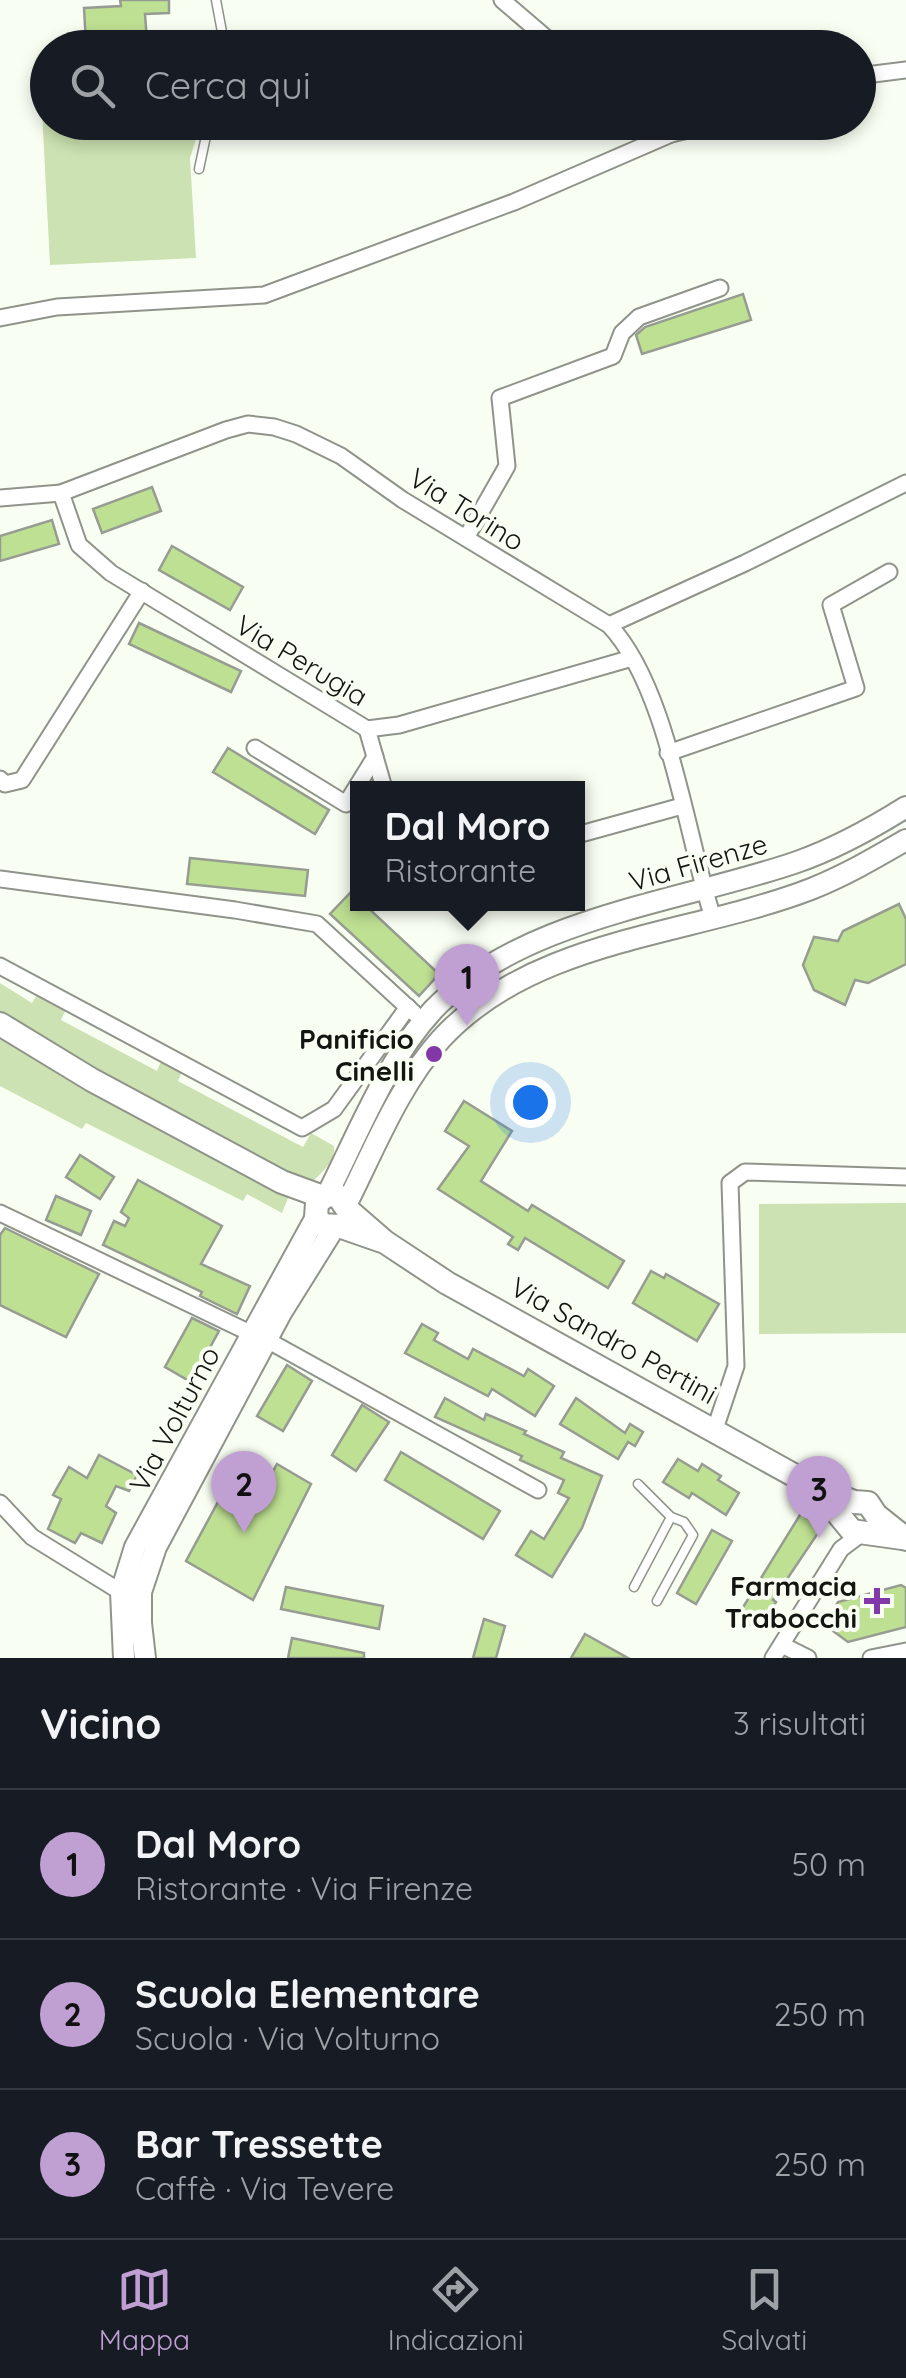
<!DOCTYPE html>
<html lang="it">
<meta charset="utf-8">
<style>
body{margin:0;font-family:Quicksand,sans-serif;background:#20242c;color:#f1f3f6}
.you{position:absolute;left:530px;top:1102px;width:35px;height:35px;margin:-25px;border:8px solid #fff;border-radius:50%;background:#1a73e8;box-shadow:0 0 0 15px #1a73e833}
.badge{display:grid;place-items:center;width:65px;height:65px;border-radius:50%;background:#c09fd3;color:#111;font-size:32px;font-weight:700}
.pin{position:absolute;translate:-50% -82px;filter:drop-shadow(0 2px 5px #0008)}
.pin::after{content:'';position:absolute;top:52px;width:35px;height:30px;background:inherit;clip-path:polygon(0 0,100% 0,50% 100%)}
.popup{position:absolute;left:350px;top:781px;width:235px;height:130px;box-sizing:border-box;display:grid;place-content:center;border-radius:0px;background:#171b24;filter:drop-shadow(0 2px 8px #0005);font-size:32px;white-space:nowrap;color:#9ea1a6}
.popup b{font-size:38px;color:#f1f3f6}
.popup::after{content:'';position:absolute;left:50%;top:100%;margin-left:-20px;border:20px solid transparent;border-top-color:#171b24}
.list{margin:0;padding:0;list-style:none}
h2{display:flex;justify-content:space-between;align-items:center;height:130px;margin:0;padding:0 40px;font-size:42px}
h2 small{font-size:32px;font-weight:400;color:#9ea1a6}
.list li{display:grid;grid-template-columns:65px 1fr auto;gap:30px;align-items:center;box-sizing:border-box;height:150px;padding:0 40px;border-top:2px solid #363941}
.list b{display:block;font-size:38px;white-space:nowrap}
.list p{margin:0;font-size:32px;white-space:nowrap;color:#9ea1a6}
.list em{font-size:32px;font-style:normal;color:#9ea1a6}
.icon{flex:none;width:55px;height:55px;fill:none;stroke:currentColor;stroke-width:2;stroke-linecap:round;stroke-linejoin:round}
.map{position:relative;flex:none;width:906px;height:1658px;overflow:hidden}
.search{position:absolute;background:#171b24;box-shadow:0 5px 15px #0003;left:30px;right:30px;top:30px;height:110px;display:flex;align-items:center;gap:25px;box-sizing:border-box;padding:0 35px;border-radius:55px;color:#9ea1a6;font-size:38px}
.sheet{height:580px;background:#171b24}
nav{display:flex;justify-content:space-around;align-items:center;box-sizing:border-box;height:140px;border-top:2px solid #363941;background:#171b24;font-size:28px;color:#9ea1a6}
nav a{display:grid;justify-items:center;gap:5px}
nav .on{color:#c09fd3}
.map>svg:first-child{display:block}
.green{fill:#cce2b2}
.building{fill:#bee092;stroke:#979c92;stroke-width:2.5}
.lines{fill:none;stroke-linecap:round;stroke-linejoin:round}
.service-casing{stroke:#8f9389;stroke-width:11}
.minor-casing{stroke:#8f9389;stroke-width:19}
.tertiary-casing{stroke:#8f9389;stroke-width:24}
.secondary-casing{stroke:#8f9389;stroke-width:26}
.service{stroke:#fff;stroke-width:8}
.minor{stroke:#fff;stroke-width:15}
.tertiary{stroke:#fff;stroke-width:20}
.secondary{stroke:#fff;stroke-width:22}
.poi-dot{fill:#8338a9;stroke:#f9fef3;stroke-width:4}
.labels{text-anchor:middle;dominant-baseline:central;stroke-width:8;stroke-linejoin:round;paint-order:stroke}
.street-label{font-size:28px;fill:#131511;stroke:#f9fef3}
.poi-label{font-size:28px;font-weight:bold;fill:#131511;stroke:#f9fef3;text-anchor:end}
</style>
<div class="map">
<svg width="906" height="1658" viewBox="0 0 906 1658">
<rect width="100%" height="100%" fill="#f9fef3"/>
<g class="green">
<path d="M 40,73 L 47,73 L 48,122 L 201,123 L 190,158 L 196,258 L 50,265 Z"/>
<path d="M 0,983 L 32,1003 L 38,993 L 66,1009 L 61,1020 L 157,1071 L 162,1059 L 183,1069 L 178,1081 L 303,1147 L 311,1133 L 334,1146 C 336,1166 317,1173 310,1186 L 0,1018 Z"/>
<path d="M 0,1039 L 288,1198 L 282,1213 L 247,1194 L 243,1201 L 86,1123 L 82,1129 L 0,1086 Z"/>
<path d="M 906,1203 L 906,1333 L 759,1334 L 759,1204 Z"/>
</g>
<g class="building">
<path d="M 120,0 L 169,0 L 169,13 L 145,14 L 147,41 L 86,44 L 84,8 L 121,6 Z"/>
<path d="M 743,294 L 751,320 L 642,354 L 636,335 L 645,327 Z"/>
<path d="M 152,487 L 161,511 L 102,533 L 93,509 Z"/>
<path d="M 52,520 L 59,544 L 0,561 L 0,536 Z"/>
<path d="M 172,546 L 243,587 L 230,610 L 159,570 Z"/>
<path d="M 139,623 L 241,671 L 231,692 L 129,644 Z"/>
<path d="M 228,748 L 329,810 L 315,834 L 213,772 Z"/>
<path d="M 190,858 L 308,870 L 305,896 L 187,884 Z"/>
<path d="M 351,892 L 357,897 L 357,904 L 364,904 L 439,974 L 419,996 L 330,914 Z"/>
<path d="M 899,904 L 906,919 L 906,964 L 868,983 L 855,980 L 845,1005 L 814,990 L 803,965 L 814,937 L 838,941 L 843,931 Z"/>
<path d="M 464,1101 L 512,1131 L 481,1181 L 528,1211 L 532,1205 L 624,1261 L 608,1288 L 525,1238 L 518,1250 L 508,1244 L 513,1237 L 438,1189 L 469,1146 L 445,1131 Z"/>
<path d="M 80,1155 L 114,1177 L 100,1199 L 66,1177 Z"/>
<path d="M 138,1180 L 222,1226 L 201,1264 L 250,1286 L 237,1314 L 200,1296 L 202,1292 L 103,1245 L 114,1221 L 125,1226 L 129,1218 L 121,1212 Z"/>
<path d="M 56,1196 L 91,1211 L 81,1235 L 46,1220 Z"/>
<path d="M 5,1228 L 99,1274 L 66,1337 L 0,1305 L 0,1235 Z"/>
<path d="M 651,1271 L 664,1278 L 666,1274 L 719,1304 L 697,1341 L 633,1303 Z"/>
<path d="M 192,1318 L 219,1331 L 191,1382 L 165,1367 Z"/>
<path d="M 422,1324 L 438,1333 L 434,1340 L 468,1359 L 473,1349 L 524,1376 L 528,1369 L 554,1386 L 535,1416 L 492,1389 L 488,1396 L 405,1353 Z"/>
<path d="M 287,1365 L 312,1381 L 283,1431 L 257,1416 Z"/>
<path d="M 445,1398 L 484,1420 L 486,1414 L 526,1431 L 524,1434 L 564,1452 L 561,1458 L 602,1476 L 582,1528 L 552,1577 L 516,1555 L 531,1531 L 544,1539 L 569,1498 L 558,1493 L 564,1480 L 520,1460 L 522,1456 L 435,1417 Z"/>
<path d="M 576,1398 L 625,1433 L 630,1424 L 643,1432 L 635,1446 L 628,1442 L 618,1459 L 560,1424 Z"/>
<path d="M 362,1405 L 389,1422 L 356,1471 L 332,1455 Z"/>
<path d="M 401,1452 L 500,1511 L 483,1539 L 385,1480 Z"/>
<path d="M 99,1455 L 137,1475 L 129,1491 L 116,1486 L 106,1506 L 116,1513 L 102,1543 L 81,1533 L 75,1543 L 48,1529 L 61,1499 L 53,1495 L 69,1467 L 87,1478 Z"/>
<path d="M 678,1459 L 698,1471 L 702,1464 L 721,1476 L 718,1480 L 739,1493 L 726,1515 L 692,1493 L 689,1498 L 663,1482 Z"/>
<path d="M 277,1464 L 311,1484 L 253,1600 L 186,1561 L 225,1489 L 255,1504 Z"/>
<path d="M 803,1510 L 824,1524 L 773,1600 L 776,1602 L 760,1630 L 737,1617 Z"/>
<path d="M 712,1530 L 732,1541 L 696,1604 L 677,1593 Z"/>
<path d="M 901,1585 L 906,1588 L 906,1627 L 848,1642 L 833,1631 L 829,1617 L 838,1602 Z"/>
<path d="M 286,1587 L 383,1606 L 379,1629 L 281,1609 Z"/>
<path d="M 484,1619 L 505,1626 L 496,1658 L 473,1658 Z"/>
<path d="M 585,1634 L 628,1658 L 571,1658 Z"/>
<path d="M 292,1638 L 364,1653 L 364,1658 L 288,1658 Z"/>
</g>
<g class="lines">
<defs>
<g id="service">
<path d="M 216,0 L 225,48"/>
<path d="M 199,169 L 209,122"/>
<path d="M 638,1484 L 671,1517 L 684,1522 L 693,1535 L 657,1601"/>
<path d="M 634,1587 L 671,1517"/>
</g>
<g id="minor">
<path d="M 502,0 L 558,48"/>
<path d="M 858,76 L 906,70"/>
<path d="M 648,122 L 671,134"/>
<path d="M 0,318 L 57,307 L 264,295 L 514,202 L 671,134 L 722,122"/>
<path d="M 61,493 L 79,545 L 111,573 L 367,729 L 399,725 L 632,658"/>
<path d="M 0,498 L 61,493 L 226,430 L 248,424 L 274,427 L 296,434 L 341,456 L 403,500 L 609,625 C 668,687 686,835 713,918"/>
<path d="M 466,538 L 507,466 L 500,398 L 613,356 L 622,333 L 639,317 L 720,288"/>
<path d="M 609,625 L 745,563 L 906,483"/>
<path d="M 367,729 L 384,788"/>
<path d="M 255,748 L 346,804 L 375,757"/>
<path d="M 668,753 L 856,688 L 831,605 L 889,572"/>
<path d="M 0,779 L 5,784 L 22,780 L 142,591"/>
<path d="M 577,835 L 682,806"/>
<path d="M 0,879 L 235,910 L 317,924 L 414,1013"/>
<path d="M 0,966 L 302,1128 L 334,1109 L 408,1007"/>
<path d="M 0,1213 L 250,1333"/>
<path d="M 267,1340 L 538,1490"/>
<path d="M 715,1429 L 736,1366 L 730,1183 L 745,1172 L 906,1177"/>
<path d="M 0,1503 L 32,1537 L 121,1592 L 130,1592"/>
<path d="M 782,1645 L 808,1658"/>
<path d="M 773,1658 L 841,1549 L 861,1534"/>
<path d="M 871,1658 L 906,1651"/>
</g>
<g id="tertiary">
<path d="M 327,1195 C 358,1134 386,1061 433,1010 C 520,918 681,902 797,862 C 837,848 871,829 906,807"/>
<path d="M 346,1205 C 374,1150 399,1085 441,1039 C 534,938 689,936 811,889 C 844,876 875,858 906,840"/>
<path d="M 124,1658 L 121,1592 L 135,1547 L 316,1217"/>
<path d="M 145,1658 L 141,1623 L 141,1592 L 156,1547 L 281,1313 L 334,1228"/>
</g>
<g id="secondary">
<path d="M 0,1024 L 92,1080 L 282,1182 L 323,1197"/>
<path d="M 385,1242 L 339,1226 L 323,1225 L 316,1217 L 317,1203 L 327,1195 L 338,1196 L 347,1209 L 385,1242 L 447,1283 L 817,1488 L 854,1502 L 868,1503 L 876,1515 L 906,1539"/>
<path d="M 820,1492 L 852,1531 L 902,1538"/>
</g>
</defs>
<use href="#service" class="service-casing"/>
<use href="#minor" class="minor-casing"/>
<use href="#tertiary" class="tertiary-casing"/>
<use href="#secondary" class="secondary-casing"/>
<use href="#service" class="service"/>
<use href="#minor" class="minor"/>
<use href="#tertiary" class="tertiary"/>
<use href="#secondary" class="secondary"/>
</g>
<g class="poi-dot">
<circle cx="434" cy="1054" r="10"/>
<path d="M872 1586h10v10h10v10h-10v10h-10v-10h-10v-10h10z"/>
</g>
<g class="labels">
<g class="street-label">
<text transform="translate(467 509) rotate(32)">Via Torino</text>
<text transform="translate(302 660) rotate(31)">Via Perugia</text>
<text transform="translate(698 862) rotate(-16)">Via Firenze</text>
<text transform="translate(614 1340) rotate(29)">Via Sandro Pertini</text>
<text transform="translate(174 1419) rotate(-62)">Via Volturno</text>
</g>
<g class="poi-label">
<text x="414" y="1038">Panificio<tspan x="414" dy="32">Cinelli</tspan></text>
<text x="857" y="1585">Farmacia<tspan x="857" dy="32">Trabocchi</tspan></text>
</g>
</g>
</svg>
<div class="you"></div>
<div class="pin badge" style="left:467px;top:1026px">1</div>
<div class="popup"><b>Dal Moro</b>Ristorante</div>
<div class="pin badge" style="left:244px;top:1533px">2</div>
<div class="pin badge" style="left:819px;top:1538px">3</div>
<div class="search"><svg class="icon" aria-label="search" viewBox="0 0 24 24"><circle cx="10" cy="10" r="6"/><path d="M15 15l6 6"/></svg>Cerca qui</div>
</div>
<section class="sheet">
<h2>Vicino<small>3 risultati</small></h2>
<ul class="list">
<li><span class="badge">1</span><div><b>Dal Moro</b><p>Ristorante · Via Firenze</p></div><em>50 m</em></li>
<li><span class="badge">2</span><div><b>Scuola Elementare</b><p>Scuola · Via Volturno</p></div><em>250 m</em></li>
<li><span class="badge">3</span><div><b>Bar Tressette</b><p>Caffè · Via Tevere</p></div><em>250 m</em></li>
</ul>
</section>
<nav>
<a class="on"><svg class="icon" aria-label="map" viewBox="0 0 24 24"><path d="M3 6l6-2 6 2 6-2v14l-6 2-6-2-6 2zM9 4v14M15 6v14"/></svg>Mappa</a>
<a><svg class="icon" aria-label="directions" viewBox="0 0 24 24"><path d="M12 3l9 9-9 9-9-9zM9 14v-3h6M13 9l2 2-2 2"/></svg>Indicazioni</a>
<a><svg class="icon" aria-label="saved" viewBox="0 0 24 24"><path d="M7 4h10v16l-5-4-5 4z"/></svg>Salvati</a>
</nav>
